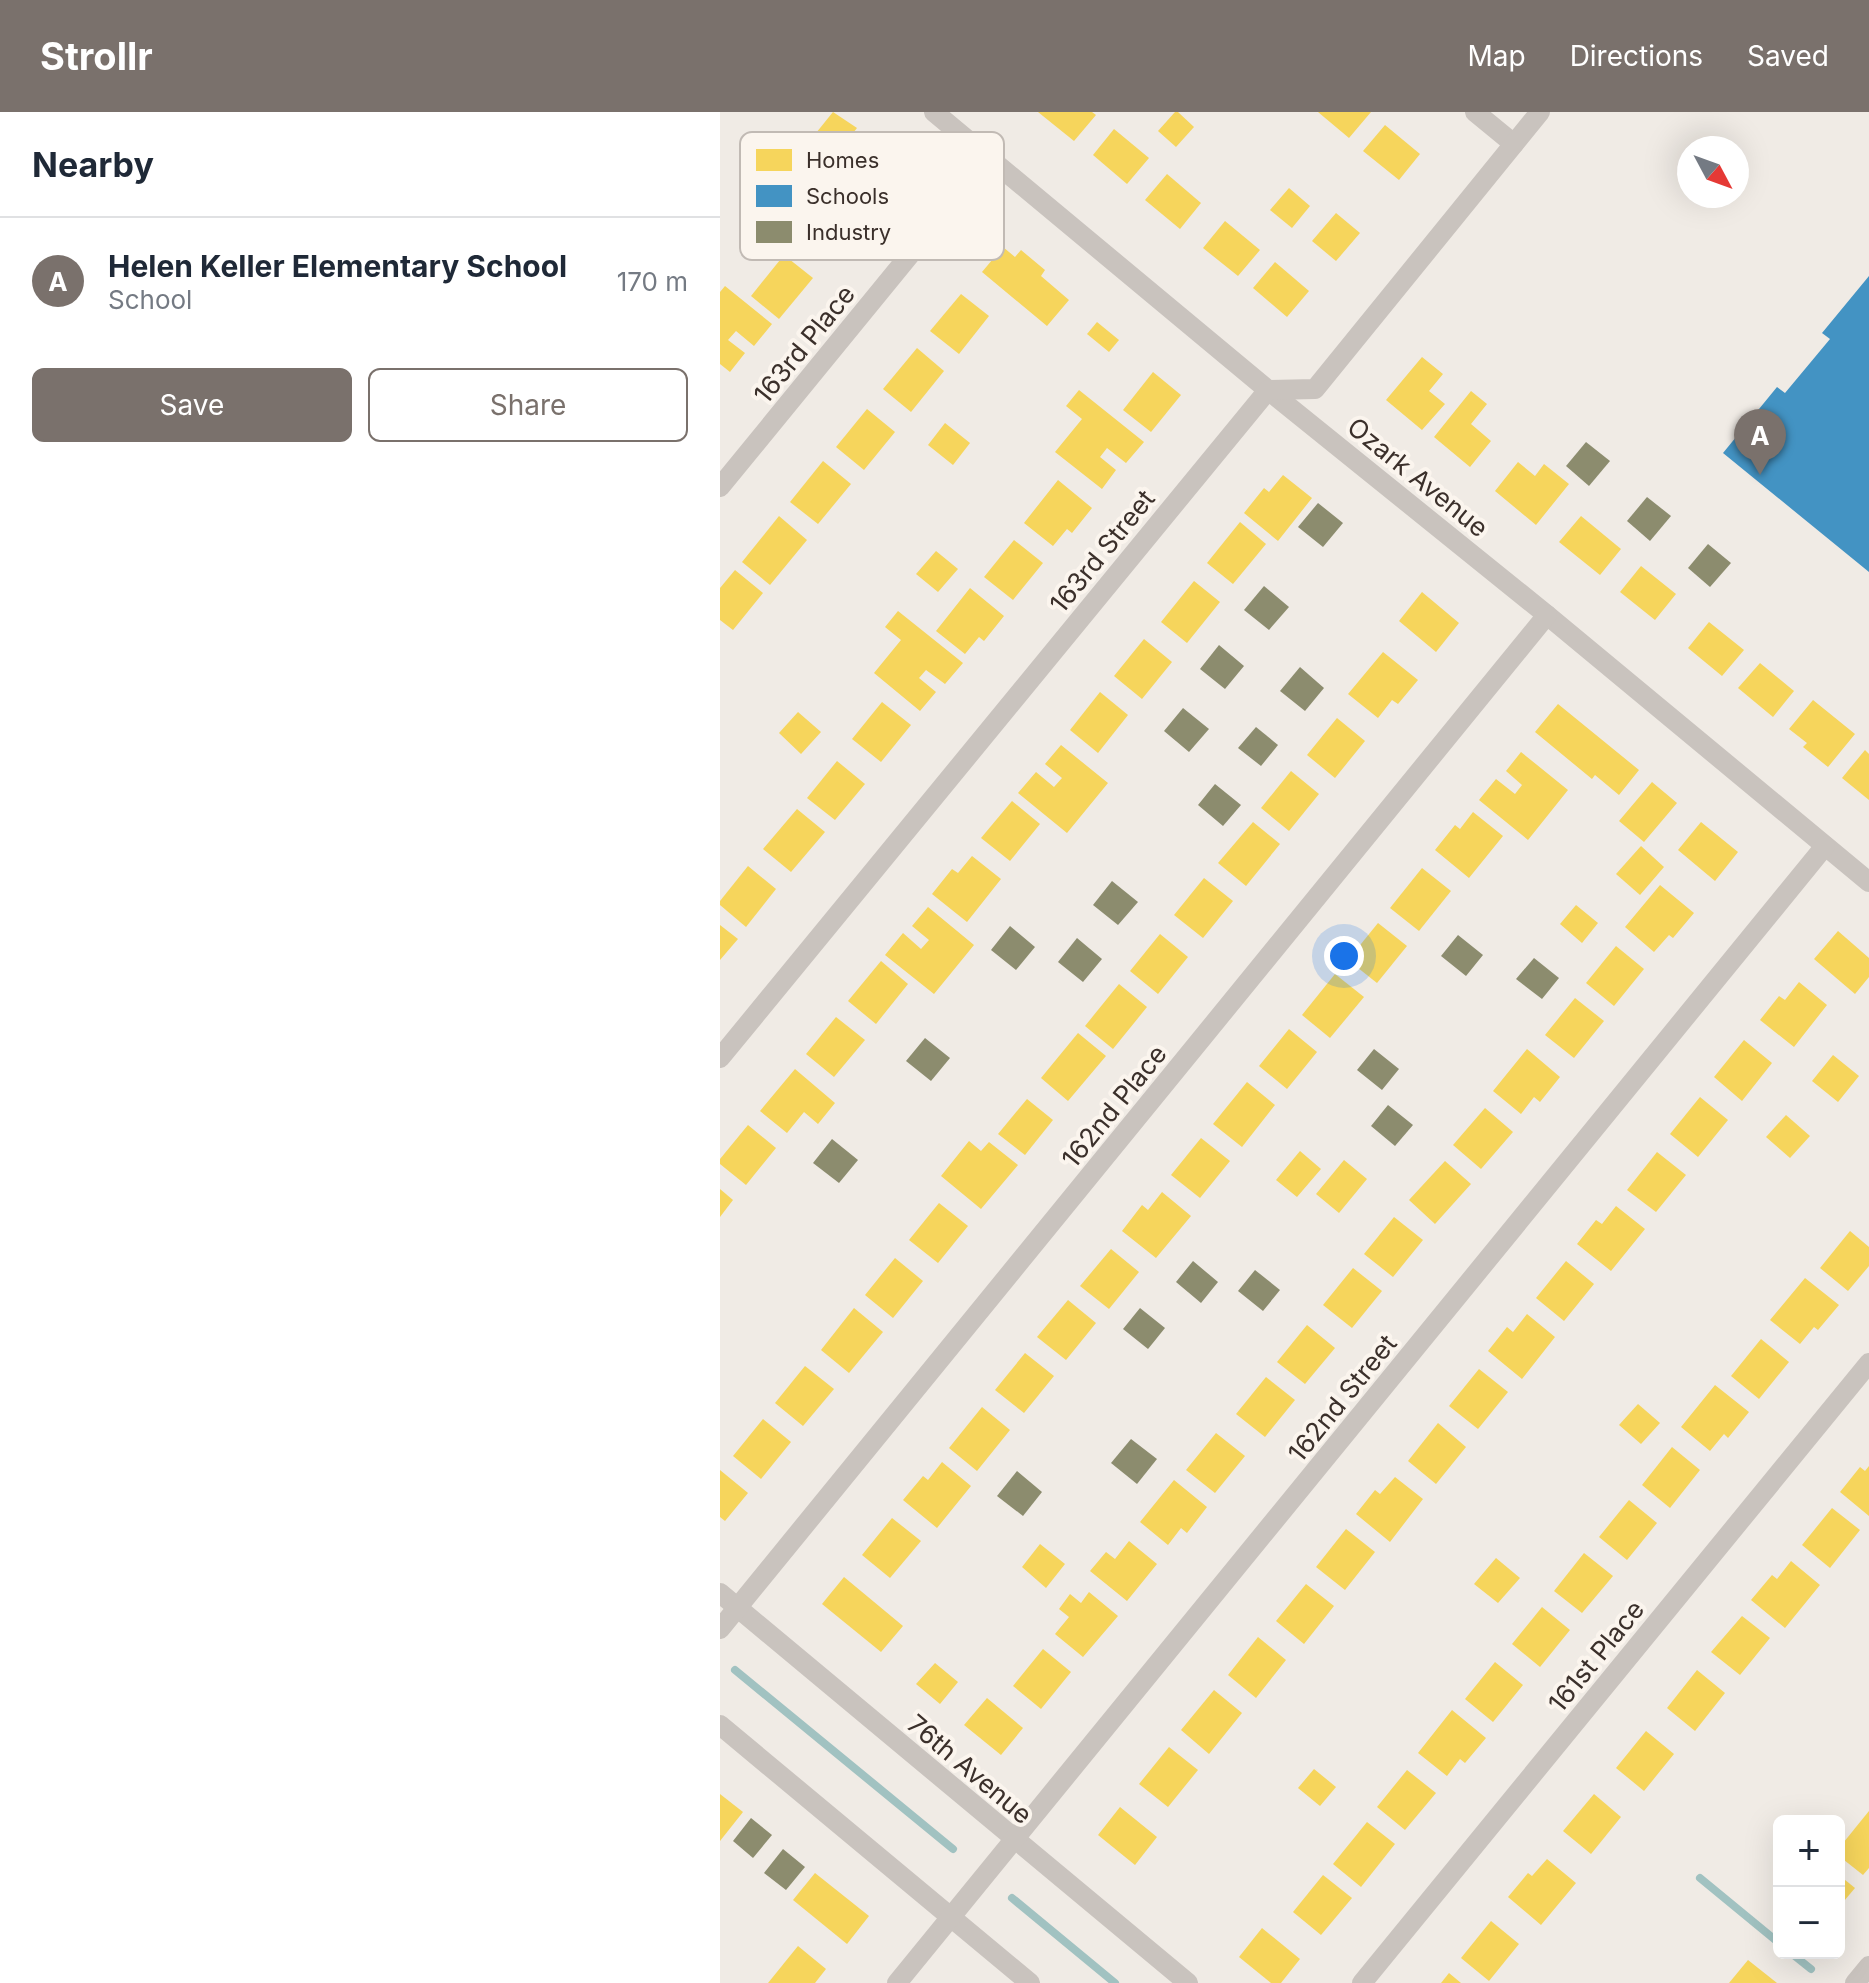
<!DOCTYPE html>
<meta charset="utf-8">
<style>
body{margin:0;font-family:Inter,sans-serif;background:#f2f2f3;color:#1f2937}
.controls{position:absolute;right:24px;bottom:24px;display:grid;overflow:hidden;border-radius:12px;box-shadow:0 8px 32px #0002}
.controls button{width:72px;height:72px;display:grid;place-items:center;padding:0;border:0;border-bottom:2px solid #e0e1e3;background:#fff;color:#1f2937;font:40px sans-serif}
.compass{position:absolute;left:957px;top:24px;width:72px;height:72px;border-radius:50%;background:#fff;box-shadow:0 8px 32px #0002;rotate:131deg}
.you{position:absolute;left:624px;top:844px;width:28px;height:28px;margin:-20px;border:6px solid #fff;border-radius:50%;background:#1a73e8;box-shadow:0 0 0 12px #1a73e833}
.badge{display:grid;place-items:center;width:52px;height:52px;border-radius:50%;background:#7a716c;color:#fff;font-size:26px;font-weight:700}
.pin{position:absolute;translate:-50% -66px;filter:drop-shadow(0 2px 4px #0008)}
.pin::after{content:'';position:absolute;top:42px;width:28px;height:24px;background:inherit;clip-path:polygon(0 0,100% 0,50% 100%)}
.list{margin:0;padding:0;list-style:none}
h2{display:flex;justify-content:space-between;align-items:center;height:104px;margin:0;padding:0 32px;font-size:34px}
h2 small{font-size:26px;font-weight:400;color:#747a83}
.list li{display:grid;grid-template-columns:52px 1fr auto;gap:24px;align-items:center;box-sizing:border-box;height:128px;padding:0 32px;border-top:2px solid #e0e1e3}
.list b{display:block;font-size:30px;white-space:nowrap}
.list p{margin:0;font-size:26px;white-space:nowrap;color:#747a83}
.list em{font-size:26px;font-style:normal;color:#747a83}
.actions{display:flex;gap:16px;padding:24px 32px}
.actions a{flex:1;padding:18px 0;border:2px solid #7a716c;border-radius:12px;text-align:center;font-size:28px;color:#7a716c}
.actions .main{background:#7a716c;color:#fff}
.map{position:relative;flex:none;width:1149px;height:1871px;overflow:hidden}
header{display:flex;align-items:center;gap:48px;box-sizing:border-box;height:112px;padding:0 40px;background:#7a716c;color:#fff}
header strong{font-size:38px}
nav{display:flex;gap:44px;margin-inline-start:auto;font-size:28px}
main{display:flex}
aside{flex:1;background:#fff}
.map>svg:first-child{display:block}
.homes{fill:#f6d55c}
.schools{fill:#4393c3}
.industry{fill:#8c8c6e}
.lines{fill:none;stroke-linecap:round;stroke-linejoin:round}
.stream{stroke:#a1c2c1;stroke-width:8}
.minor{stroke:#c9c3be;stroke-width:20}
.labels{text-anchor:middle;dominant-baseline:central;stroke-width:8;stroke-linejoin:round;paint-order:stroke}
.street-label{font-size:26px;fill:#3b302b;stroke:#fbf5ee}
.key{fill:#fbf5ee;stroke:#c1bab4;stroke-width:2}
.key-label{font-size:22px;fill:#3b302b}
</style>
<header>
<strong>Strollr</strong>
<nav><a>Map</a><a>Directions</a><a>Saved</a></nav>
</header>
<main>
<aside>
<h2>Nearby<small></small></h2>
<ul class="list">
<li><span class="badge">A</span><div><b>Helen Keller Elementary School</b><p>School</p></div><em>170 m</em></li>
</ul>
<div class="actions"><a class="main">Save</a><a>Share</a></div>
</aside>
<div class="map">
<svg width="1149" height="1871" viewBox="0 0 1149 1871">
<rect width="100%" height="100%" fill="#f0ebe5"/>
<g class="homes">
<path d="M 113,0 L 137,16 L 119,39 L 96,21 Z"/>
<path d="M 318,0 L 372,0 L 376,3 L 354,29 Z"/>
<path d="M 455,0 L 458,0 L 474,15 L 456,35 L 438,19 Z"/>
<path d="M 598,0 L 651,0 L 629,26 Z"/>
<path d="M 665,13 L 700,42 L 679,68 L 643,39 Z"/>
<path d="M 394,17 L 429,46 L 407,72 L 373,43 Z"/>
<path d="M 447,62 L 481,91 L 460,117 L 425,88 Z"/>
<path d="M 569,76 L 590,94 L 572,116 L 550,98 Z"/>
<path d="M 616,101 L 640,121 L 616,149 L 592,129 Z"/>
<path d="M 505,109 L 540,138 L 518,164 L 483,136 Z"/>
<path d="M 283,135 L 295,145 L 301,138 L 325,158 L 321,164 L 349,188 L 327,214 L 262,160 Z"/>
<path d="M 64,143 L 93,166 L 59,207 L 31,184 Z"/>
<path d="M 555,150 L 589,179 L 567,205 L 533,176 Z"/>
<path d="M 5,174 L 52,212 L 34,234 L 16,219 L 8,228 L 25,241 L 10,260 L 0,252 L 0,180 Z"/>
<path d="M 241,182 L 269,204 L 239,242 L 210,219 Z"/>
<path d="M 377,210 L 399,228 L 389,240 L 367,222 Z"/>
<path d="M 197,236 L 224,259 L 191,300 L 163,277 Z"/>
<path d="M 702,245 L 723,262 L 709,279 L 725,292 L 702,318 L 666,288 Z"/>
<path d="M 433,260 L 461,283 L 431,320 L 403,298 Z"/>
<path d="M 359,278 L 424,330 L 406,351 L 387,336 L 380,345 L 396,358 L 382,377 L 335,340 L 362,307 L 346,294 Z"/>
<path d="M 751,279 L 767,292 L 751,312 L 771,329 L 750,355 L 714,325 Z"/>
<path d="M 147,297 L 175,320 L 144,358 L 116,335 Z"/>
<path d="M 225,311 L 250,331 L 233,353 L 208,333 Z"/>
<path d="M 103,349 L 131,372 L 98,412 L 70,390 Z"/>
<path d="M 798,350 L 815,364 L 824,352 L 849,372 L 816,413 L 775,379 Z"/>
<path d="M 563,363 L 592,386 L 558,429 L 524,401 L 544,376 L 549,380 Z"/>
<path d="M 338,368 L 372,396 L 352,421 L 347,417 L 333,434 L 304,411 Z"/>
<path d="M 59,404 L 87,428 L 50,473 L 22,450 Z"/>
<path d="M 861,404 L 901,437 L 880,463 L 839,430 Z"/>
<path d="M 520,410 L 546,432 L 513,472 L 487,451 Z"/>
<path d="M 294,428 L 323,451 L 293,488 L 264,465 Z"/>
<path d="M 216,439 L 238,457 L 218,480 L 196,462 Z"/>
<path d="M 921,454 L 956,482 L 935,508 L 900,480 Z"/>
<path d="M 15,458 L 43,481 L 13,518 L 0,508 L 0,476 Z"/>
<path d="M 474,469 L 500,490 L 467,531 L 441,510 Z"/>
<path d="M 250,476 L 284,504 L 264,529 L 259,525 L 245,542 L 216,519 Z"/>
<path d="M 702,480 L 739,511 L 716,540 L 679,509 Z"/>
<path d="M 178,499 L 243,551 L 225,572 L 206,558 L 199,566 L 216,580 L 200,599 L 154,561 L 181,528 L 165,515 Z"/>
<path d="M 989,510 L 1024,538 L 1002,564 L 968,536 Z"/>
<path d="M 424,527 L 452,550 L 422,587 L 394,564 Z"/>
<path d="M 663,540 L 698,568 L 678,592 L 672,588 L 658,606 L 628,582 Z"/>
<path d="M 1040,551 L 1074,579 L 1053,605 L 1018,576 Z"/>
<path d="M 380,580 L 408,603 L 378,641 L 350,618 Z"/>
<path d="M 1093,588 L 1135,622 L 1108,655 L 1083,635 L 1087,631 L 1069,617 Z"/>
<path d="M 162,590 L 191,613 L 161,650 L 132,627 Z"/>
<path d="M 838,592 L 919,658 L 899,683 L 875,663 L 872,667 L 815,620 Z"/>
<path d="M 78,600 L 101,620 L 81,642 L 59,621 Z"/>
<path d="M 617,606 L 645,629 L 615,666 L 587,643 Z"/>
<path d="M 341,633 L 388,671 L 347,721 L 298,681 L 316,660 L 334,675 L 342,666 L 325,652 Z"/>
<path d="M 1145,638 L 1149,642 L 1149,688 L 1122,666 Z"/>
<path d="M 801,640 L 848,678 L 808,728 L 759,688 L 776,667 L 795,682 L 802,673 L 786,659 Z"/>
<path d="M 117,649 L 145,672 L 115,708 L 87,686 Z"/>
<path d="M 571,659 L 599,682 L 569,719 L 541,696 Z"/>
<path d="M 932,670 L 957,691 L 924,730 L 899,709 Z"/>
<path d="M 292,689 L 320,712 L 290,749 L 261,726 Z"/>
<path d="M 77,697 L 105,720 L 71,760 L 43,737 Z"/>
<path d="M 753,700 L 783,724 L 749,766 L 715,738 L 735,713 L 740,717 Z"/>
<path d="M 533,710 L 560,732 L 526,774 L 498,751 Z"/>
<path d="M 981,710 L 1018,740 L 995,769 L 958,738 Z"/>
<path d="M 921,734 L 944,755 L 920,783 L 896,762 Z"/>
<path d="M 252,744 L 281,767 L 247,810 L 212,782 L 232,757 L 238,761 Z"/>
<path d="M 28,754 L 56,777 L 26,815 L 0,793 L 0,789 Z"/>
<path d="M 702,756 L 731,779 L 699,819 L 670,796 Z"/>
<path d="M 484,766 L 513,789 L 483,826 L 454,803 Z"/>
<path d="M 940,773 L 974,801 L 953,826 L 949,823 L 934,840 L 905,815 Z"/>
<path d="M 856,793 L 878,811 L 862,831 L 840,812 Z"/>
<path d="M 208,795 L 254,833 L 214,882 L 165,843 L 183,821 L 201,837 L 209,828 L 192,814 Z"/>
<path d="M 658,811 L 687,834 L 657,871 L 628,848 Z"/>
<path d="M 0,813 L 18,827 L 0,848 Z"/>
<path d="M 1118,819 L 1149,846 L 1149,865 L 1135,882 L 1094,847 Z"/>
<path d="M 440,822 L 468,845 L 438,882 L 410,859 Z"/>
<path d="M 896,834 L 924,857 L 894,894 L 866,871 Z"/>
<path d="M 161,849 L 188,872 L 156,912 L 128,889 Z"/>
<path d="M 615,862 L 644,885 L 610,926 L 582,903 Z"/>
<path d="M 1079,870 L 1107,893 L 1074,935 L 1040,908 L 1059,884 L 1065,888 Z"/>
<path d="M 399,872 L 427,895 L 393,937 L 365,914 Z"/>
<path d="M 855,886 L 884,909 L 854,946 L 825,923 Z"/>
<path d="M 116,905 L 145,928 L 114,965 L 86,942 Z"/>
<path d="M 569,917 L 597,940 L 567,977 L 539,954 Z"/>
<path d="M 358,921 L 386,944 L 348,989 L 321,966 Z"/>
<path d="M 1024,928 L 1052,951 L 1022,989 L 994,965 Z"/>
<path d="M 807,937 L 840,965 L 820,990 L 814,985 L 801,1002 L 773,979 Z"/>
<path d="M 1113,943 L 1139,964 L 1118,990 L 1092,969 Z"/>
<path d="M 75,957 L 115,991 L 98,1012 L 84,1000 L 67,1021 L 40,999 Z"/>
<path d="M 527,970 L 555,993 L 522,1035 L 493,1012 Z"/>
<path d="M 980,985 L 1008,1008 L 978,1045 L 950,1022 Z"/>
<path d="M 307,987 L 333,1008 L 305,1043 L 278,1022 Z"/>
<path d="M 765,996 L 793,1020 L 761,1057 L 733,1033 Z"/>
<path d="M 1066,1003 L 1090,1024 L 1070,1046 L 1046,1025 Z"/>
<path d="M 28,1013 L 56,1036 L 26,1073 L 0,1052 L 0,1047 Z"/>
<path d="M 481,1026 L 510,1049 L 480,1086 L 451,1063 Z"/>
<path d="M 249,1029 L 261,1039 L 269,1030 L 298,1053 L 261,1097 L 221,1064 Z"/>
<path d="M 580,1039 L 601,1057 L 577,1085 L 556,1068 Z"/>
<path d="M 937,1040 L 966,1063 L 936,1100 L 907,1078 Z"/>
<path d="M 624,1048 L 647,1067 L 619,1101 L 596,1082 Z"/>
<path d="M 725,1049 L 751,1072 L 715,1112 L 689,1088 Z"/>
<path d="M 0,1077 L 13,1088 L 0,1105 Z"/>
<path d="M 442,1080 L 471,1104 L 436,1146 L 402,1119 L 422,1093 L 428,1098 Z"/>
<path d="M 219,1091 L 248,1114 L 218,1151 L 189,1128 Z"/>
<path d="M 896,1094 L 925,1117 L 891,1159 L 857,1132 L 876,1108 L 882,1112 Z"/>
<path d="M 674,1105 L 703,1128 L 673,1165 L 644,1142 Z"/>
<path d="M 1130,1119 L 1149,1135 L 1149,1154 L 1128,1179 L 1100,1156 Z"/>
<path d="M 391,1137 L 419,1160 L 389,1197 L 360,1174 Z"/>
<path d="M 175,1146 L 203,1169 L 173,1206 L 145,1183 Z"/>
<path d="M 846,1149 L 874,1172 L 844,1209 L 816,1186 Z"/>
<path d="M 633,1156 L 662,1179 L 632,1216 L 603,1193 Z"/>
<path d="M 1085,1166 L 1119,1193 L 1098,1218 L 1094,1215 L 1080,1232 L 1050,1208 Z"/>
<path d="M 348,1188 L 376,1211 L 346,1248 L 317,1225 Z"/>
<path d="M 134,1196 L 163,1220 L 129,1261 L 101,1238 Z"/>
<path d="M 807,1202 L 835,1225 L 802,1267 L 768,1239 L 787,1215 L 793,1220 Z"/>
<path d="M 587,1213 L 615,1236 L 585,1272 L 557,1250 Z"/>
<path d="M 1041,1227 L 1069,1250 L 1039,1287 L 1011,1264 Z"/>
<path d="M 305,1241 L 334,1264 L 304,1301 L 275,1278 Z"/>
<path d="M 85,1254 L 114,1277 L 83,1314 L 55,1291 Z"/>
<path d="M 759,1257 L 788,1280 L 758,1317 L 729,1294 Z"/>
<path d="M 546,1265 L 575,1288 L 545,1325 L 516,1302 Z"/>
<path d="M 995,1273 L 1029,1300 L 1008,1326 L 1004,1322 L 990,1339 L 961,1315 Z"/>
<path d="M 918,1292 L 940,1311 L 921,1332 L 899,1313 Z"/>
<path d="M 262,1295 L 290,1318 L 257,1359 L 229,1336 Z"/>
<path d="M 43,1307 L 71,1330 L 41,1367 L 13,1344 Z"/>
<path d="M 718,1311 L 746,1335 L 716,1372 L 688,1349 Z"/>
<path d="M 496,1321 L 525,1344 L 495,1381 L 466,1358 Z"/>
<path d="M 952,1335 L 980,1358 L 950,1396 L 922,1373 Z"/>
<path d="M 222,1350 L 251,1374 L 217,1416 L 183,1388 L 203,1364 L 208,1368 Z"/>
<path d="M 1149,1354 L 1149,1404 L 1120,1380 L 1140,1355 L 1145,1359 Z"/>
<path d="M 0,1358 L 28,1381 L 5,1409 L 0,1405 Z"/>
<path d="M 675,1365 L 703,1387 L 670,1430 L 636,1402 L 655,1378 L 660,1382 Z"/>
<path d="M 454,1368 L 487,1395 L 467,1421 L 461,1416 L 448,1433 L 420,1410 Z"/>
<path d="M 909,1388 L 937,1411 L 907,1448 L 879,1425 Z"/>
<path d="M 1112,1396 L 1140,1418 L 1110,1456 L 1082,1433 Z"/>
<path d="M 172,1406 L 201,1429 L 170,1466 L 142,1443 Z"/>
<path d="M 626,1417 L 655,1440 L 625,1478 L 596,1455 Z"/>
<path d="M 409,1429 L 437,1452 L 407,1489 L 370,1459 L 386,1440 L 395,1447 Z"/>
<path d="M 320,1432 L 345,1452 L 326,1476 L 302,1455 Z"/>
<path d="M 864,1441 L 893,1464 L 862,1501 L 834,1479 Z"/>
<path d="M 776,1446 L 800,1466 L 778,1491 L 754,1472 Z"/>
<path d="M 1071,1449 L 1100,1473 L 1065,1516 L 1031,1488 L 1052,1463 L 1057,1467 Z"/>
<path d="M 124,1465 L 183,1514 L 161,1540 L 102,1492 Z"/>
<path d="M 586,1472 L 614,1494 L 584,1532 L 556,1509 Z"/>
<path d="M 369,1480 L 398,1504 L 363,1545 L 335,1522 L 349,1505 L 339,1497 L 350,1482 L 361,1491 Z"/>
<path d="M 822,1495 L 850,1518 L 820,1555 L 792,1532 Z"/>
<path d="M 1022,1504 L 1050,1526 L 1020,1563 L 991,1540 Z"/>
<path d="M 538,1525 L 566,1548 L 536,1586 L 508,1563 Z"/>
<path d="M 323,1537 L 351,1560 L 321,1597 L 293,1574 Z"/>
<path d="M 775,1550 L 803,1573 L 773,1610 L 745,1587 Z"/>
<path d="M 215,1551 L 238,1570 L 220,1592 L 196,1572 Z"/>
<path d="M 977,1558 L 1005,1581 L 975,1619 L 947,1596 Z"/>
<path d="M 494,1578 L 522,1601 L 489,1642 L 461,1618 Z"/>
<path d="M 267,1586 L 303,1616 L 281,1643 L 244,1613 Z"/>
<path d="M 732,1598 L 766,1626 L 745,1651 L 740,1647 L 727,1664 L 698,1641 Z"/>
<path d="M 926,1619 L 954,1642 L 924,1679 L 896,1656 Z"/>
<path d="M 449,1635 L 478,1658 L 448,1695 L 419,1672 Z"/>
<path d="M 594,1657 L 616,1675 L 600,1694 L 578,1676 Z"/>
<path d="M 687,1658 L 716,1681 L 685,1718 L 657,1695 Z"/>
<path d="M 0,1682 L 23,1700 L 0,1729 Z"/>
<path d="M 874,1682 L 901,1705 L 871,1742 L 843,1719 Z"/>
<path d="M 400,1695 L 437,1725 L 415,1753 L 378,1723 Z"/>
<path d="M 1149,1699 L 1149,1756 L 1143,1763 L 1119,1744 L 1119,1736 Z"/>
<path d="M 647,1710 L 675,1732 L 641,1775 L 613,1752 Z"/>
<path d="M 827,1747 L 856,1771 L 821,1813 L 788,1785 L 808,1761 L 812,1764 Z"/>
<path d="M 95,1761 L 149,1804 L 127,1832 L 73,1788 Z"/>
<path d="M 603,1763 L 632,1786 L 601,1823 L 573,1800 Z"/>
<path d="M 1119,1763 L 1135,1776 L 1119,1795 Z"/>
<path d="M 771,1809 L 799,1832 L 769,1869 L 741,1846 Z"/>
<path d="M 542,1816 L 580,1847 L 561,1871 L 551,1871 L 519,1845 Z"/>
<path d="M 78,1834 L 106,1857 L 95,1871 L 48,1871 Z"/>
<path d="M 1028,1848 L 1057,1871 L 1009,1871 Z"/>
<path d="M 729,1861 L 741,1871 L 721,1871 Z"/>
</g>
<path class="schools" d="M 1149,164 L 1149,460 L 1003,341 L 1057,275 L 1065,281 L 1110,227 L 1102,221 Z"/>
<g class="industry">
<path d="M 866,330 L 890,349 L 869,374 L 846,354 Z"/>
<path d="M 927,385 L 951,404 L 930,429 L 907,409 Z"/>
<path d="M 598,391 L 623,411 L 603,435 L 578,415 Z"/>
<path d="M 988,432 L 1011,451 L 990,475 L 968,456 Z"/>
<path d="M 544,474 L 569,495 L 549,518 L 524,498 Z"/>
<path d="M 499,533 L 524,554 L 505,577 L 480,557 Z"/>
<path d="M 580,555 L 604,576 L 585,599 L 560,579 Z"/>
<path d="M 463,596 L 489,617 L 469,640 L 444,619 Z"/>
<path d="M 536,615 L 558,633 L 541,654 L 518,636 Z"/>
<path d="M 495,672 L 521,693 L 503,714 L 478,693 Z"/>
<path d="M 392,769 L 418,790 L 398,813 L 373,793 Z"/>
<path d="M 290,814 L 315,835 L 296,858 L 271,838 Z"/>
<path d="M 738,823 L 763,843 L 746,864 L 721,844 Z"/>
<path d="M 357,826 L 382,847 L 363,870 L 338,850 Z"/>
<path d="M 814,846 L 839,866 L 822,887 L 796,867 Z"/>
<path d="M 205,926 L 230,946 L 211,969 L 186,949 Z"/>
<path d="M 654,937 L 679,957 L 662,978 L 637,958 Z"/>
<path d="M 668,993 L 693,1013 L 675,1034 L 651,1014 Z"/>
<path d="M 112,1027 L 138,1048 L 119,1071 L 93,1051 Z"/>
<path d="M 473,1149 L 498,1170 L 481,1191 L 456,1170 Z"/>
<path d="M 535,1158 L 560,1178 L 543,1199 L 518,1179 Z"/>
<path d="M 420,1196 L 445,1216 L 428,1237 L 403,1217 Z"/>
<path d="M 411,1327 L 437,1347 L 417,1372 L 391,1351 Z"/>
<path d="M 297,1359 L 322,1380 L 303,1404 L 277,1384 Z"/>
<path d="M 31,1706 L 52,1723 L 33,1746 L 13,1729 Z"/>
<path d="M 63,1737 L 85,1755 L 66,1778 L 44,1761 Z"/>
</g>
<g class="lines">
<g class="stream">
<path d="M 15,1558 L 233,1737"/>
<path d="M 980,1766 L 1059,1831"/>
<path d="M 292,1786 L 395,1871"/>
<path d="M 1071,1841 L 1091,1857"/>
</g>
<g class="minor">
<path d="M 214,0 L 548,278 L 827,503 L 1149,770"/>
<path d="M 755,0 L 794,32"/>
<path d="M 0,375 L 269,46"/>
<path d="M 0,946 L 548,278 L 595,277 L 820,0"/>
<path d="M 0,1481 L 468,1871"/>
<path d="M 0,1517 L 827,503"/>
<path d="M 0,1613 L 310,1871"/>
<path d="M 177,1871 L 1105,734"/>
<path d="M 642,1871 L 1149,1251"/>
<path d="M 1135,1871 L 1149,1854"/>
</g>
</g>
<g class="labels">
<g class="street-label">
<text transform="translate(84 232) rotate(-51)">163rd Place</text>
<text transform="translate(698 365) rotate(39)">Ozark Avenue</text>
<text transform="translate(382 439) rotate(-51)">163rd Street</text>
<text transform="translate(394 994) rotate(-51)">162nd Place</text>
<text transform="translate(622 1286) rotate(-51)">162nd Street</text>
<text transform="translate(876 1544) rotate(-51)">161st Place</text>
<text transform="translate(250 1657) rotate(40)">76th Avenue</text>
</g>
</g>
<rect x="20" y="20" width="264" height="128" rx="12" class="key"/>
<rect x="36" y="37" width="36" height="22" fill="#f6d55c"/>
<rect x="36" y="73" width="36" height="22" fill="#4393c3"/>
<rect x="36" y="109" width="36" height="22" fill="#8c8c6e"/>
<g class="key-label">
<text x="86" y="56">Homes</text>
<text x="86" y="92">Schools</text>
<text x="86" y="128">Industry</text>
</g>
</svg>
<div class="controls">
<button>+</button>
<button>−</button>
</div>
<svg class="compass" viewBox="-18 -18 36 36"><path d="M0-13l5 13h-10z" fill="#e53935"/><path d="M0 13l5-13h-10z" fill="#747a83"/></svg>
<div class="you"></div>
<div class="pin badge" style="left:1040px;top:363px">A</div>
</div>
</main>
